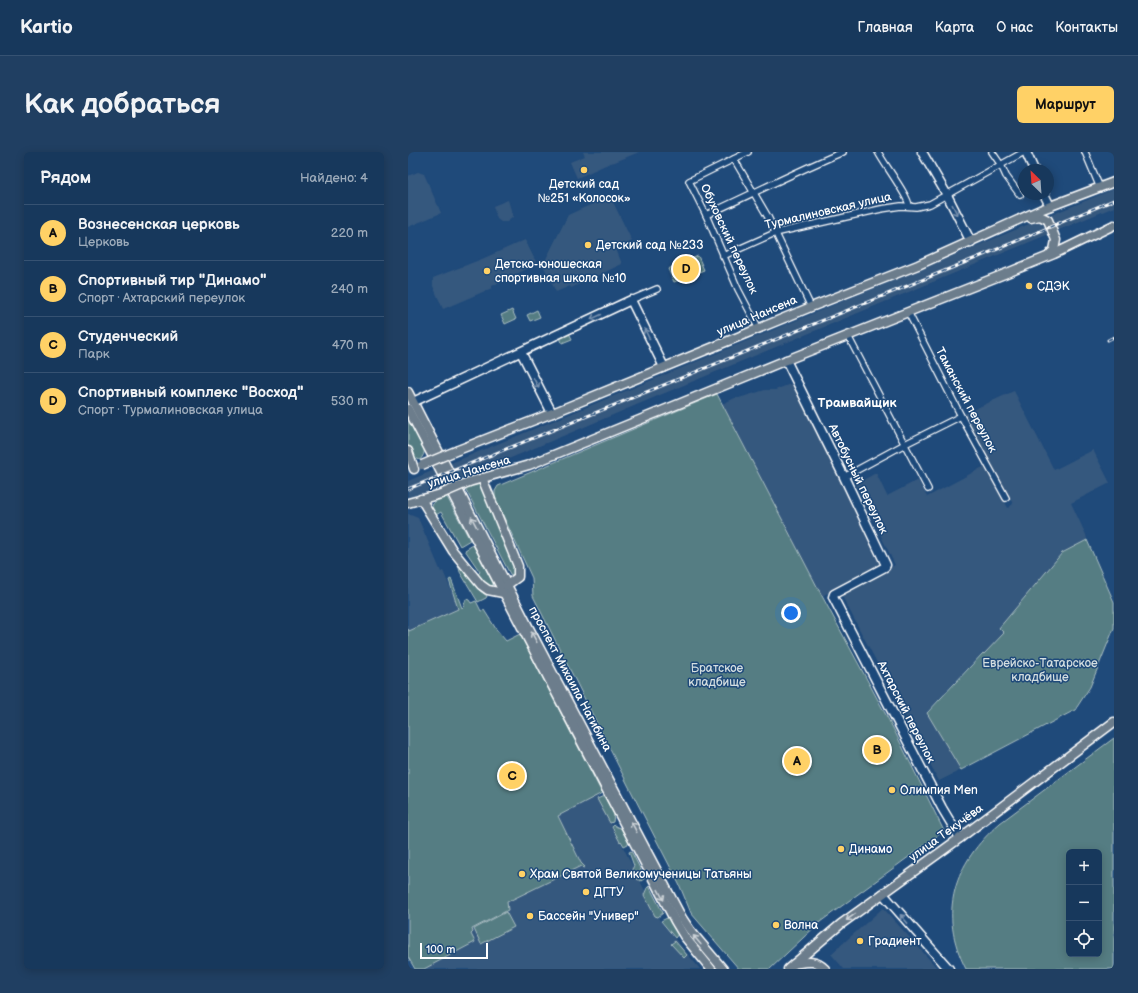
<!DOCTYPE html>
<html lang="ru">
<meta charset="utf-8">
<style>
body{margin:0;font-family:"Balsamiq Sans",sans-serif;background:#203f62;color:#f1f3f6}
.controls{position:absolute;right:12px;bottom:12px;display:grid;overflow:hidden;border-radius:6px;box-shadow:0 2px 10px #0003}
.controls button{width:36px;height:36px;display:grid;place-items:center;padding:0;border:0;border-bottom:1px solid #365272;background:#17385c;color:#f1f3f6;font:20px sans-serif}
.compass{position:absolute;left:610px;top:12px;width:36px;height:36px;border-radius:50%;background:#17385c;box-shadow:0 2px 10px #0003;rotate:335deg}
.scale{position:absolute;left:12px;bottom:10px;width:68px;box-sizing:border-box;padding-left:4px;border:2px solid #fff;border-top:0;font-size:11px;line-height:14px;white-space:nowrap;color:#fff;-webkit-text-stroke:3px #1f4a7a;paint-order:stroke}
.you{position:absolute;left:383px;top:461px;width:14px;height:14px;margin:-10px;border:3px solid #fff;border-radius:50%;background:#1a73e8;box-shadow:0 0 0 6px #1a73e833}
.badge{display:grid;place-items:center;width:26px;height:26px;border-radius:50%;background:#ffd166;color:#111;font-size:13px;font-weight:700}
.pin{position:absolute;translate:-50% -50%;border:2px solid #fff;box-shadow:0 1px 4px #0006}
.list{margin:0;padding:0;list-style:none}
h2{display:flex;justify-content:space-between;align-items:center;height:52px;margin:0;padding:0 16px;font-size:17px}
h2 small{font-size:13px;font-weight:400;color:#9eacbb}
.list li{display:grid;grid-template-columns:26px 1fr auto;gap:12px;align-items:center;box-sizing:border-box;height:56px;padding:0 16px;border-top:1px solid #365272}
.list b{display:block;font-size:15px;white-space:nowrap}
.list p{margin:0;font-size:13px;white-space:nowrap;color:#9eacbb}
.list em{font-size:13px;font-style:normal;color:#9eacbb}
.icon{flex:none;width:22px;height:22px;fill:none;stroke:currentColor;stroke-width:2;stroke-linecap:round;stroke-linejoin:round}
.map{position:relative;flex:none;width:706px;height:817px;overflow:hidden;border-radius:6px}
header{display:flex;align-items:center;gap:24px;box-sizing:border-box;height:56px;padding:0 20px;background:#17385c;border-bottom:1px solid #365272}
header strong{font-size:19px}
nav{display:flex;gap:22px;margin-inline-start:auto;font-size:14px}
.intro{display:flex;align-items:center;justify-content:space-between;box-sizing:border-box;height:96px;padding:0 24px}
h1{margin:0;font-size:28px}
.button{padding:10px 18px;border-radius:6px;background:#ffd166;color:#111;font-size:14px;font-weight:700}
main{display:flex;gap:24px;padding:0 24px}
aside{flex:1;background:#17385c;border-radius:6px;box-shadow:0 2px 10px #0003}
.map>svg:first-child{display:block}
.built{fill:#36587e}
.green{fill:#547d83;stroke:#aabec1;fill-rule:evenodd}
.lines{fill:none;stroke-linecap:round;stroke-linejoin:round}
.street-casing{stroke:#fff;stroke-width:8}
.secondary-casing{stroke:#fff;stroke-width:11}
.primary-casing{stroke:#fff;stroke-width:11}
.street{stroke:#1f4a7a;stroke-width:5.5}
.secondary{stroke:#1f4a7a;stroke-width:8}
.primary{stroke:#6c7d8c;stroke-width:8}
.rail-casing{stroke:#fff;stroke-width:3}
.rail{stroke:#1f4a7a;stroke-width:1.5;stroke-dasharray:4.5;stroke-linecap:butt}
.primary-bridge-casing{stroke:#fff;stroke-width:11;stroke-linecap:butt}
.primary-bridge{stroke:#6c7d8c;stroke-width:8}
.oneway{stroke:#7992af}
.oneway2{stroke:#ccd2d7}
.poi-dot{fill:#ffd166;stroke:#1f4a7a;stroke-width:1.5}
.labels{text-anchor:middle;dominant-baseline:central;stroke-width:3;stroke-linejoin:round;paint-order:stroke}
.poi-label{font-size:12px;fill:#fff;stroke:#1f4a7a;text-anchor:start}
.street-label{font-size:12px;fill:#fff;stroke:#1f4a7a}
.park-label{font-size:12px;fill:#d4dee0;stroke:#1f4a7a}
.neighbourhood-label{font-size:13px;font-weight:bold;fill:#fff;stroke:#1f4a7a}
</style>
<header>
<strong>Kartio</strong>
<nav><a>Главная</a><a>Карта</a><a>О нас</a><a>Контакты</a></nav>
</header>
<div class="intro"><h1>Как добраться</h1><a class="button">Маршрут</a></div>
<main>
<aside>
<h2>Рядом<small>Найдено: 4</small></h2>
<ul class="list">
<li><span class="badge">A</span><div><b>Вознесенская церковь</b><p>Церковь</p></div><em>220 m</em></li>
<li><span class="badge">B</span><div><b>Спортивный тир &quot;Динамо&quot;</b><p>Спорт · Ахтарский переулок</p></div><em>240 m</em></li>
<li><span class="badge">C</span><div><b>Студенческий</b><p>Парк</p></div><em>470 m</em></li>
<li><span class="badge">D</span><div><b>Спортивный комплекс &quot;Восход&quot;</b><p>Спорт · Турмалиновская улица</p></div><em>530 m</em></li>
</ul>
</aside>
<div class="map">
<svg width="706" height="817" viewBox="0 0 706 817">
<rect width="100%" height="100%" fill="#1f4a7a"/>
<filter id="ink" filterUnits="userSpaceOnUse"><feTurbulence type="fractalNoise" baseFrequency=".025" numOctaves="2"/><feDisplacementMap in="SourceGraphic" scale="8" xChannelSelector="R" yChannelSelector="G"/><feConvolveMatrix kernelMatrix="1 2 1 2 8 2 1 2 1" color-interpolation-filters="sRGB"/></filter>
<g filter="url(#ink)">
<g class="built">
<path d="M 175,0 L 231,0 L 207,10 L 202,11 L 169,26 L 162,10 L 177,4 Z"/>
<path d="M 10,20 L 16,22 L 33,61 L 0,75 L 0,24 Z"/>
<path d="M 706,37 L 706,55 L 252,243 L 34,335 L 0,346 L 0,329 Z"/>
<path d="M 202,44 L 224,89 L 208,97 L 214,112 L 163,136 L 162,134 L 148,140 L 136,115 L 136,111 L 160,63 Z"/>
<path d="M 100,48 L 105,65 L 99,70 L 93,70 L 89,67 L 85,54 Z"/>
<path d="M 117,88 L 129,112 L 84,134 L 84,136 L 35,157 L 25,134 L 25,126 L 74,107 Z"/>
<path d="M 385,231 L 474,413 L 414,444 L 314,252 L 327,246 L 331,246 L 357,238 L 367,238 Z"/>
<path d="M 606,239 L 646,318 L 685,298 L 702,331 L 663,351 L 678,383 L 679,388 L 654,401 L 591,476 L 596,481 L 576,502 L 574,501 L 519,560 L 553,618 L 531,629 L 433,442 L 487,413 L 448,332 L 468,321 L 479,344 L 510,328 L 519,345 L 577,314 L 600,356 L 605,352 L 556,262 Z"/>
<path d="M 0,362 L 10,366 L 33,420 L 35,419 L 51,457 L 1,479 L 0,477 Z"/>
<path d="M 189,643 L 252,769 L 292,817 L 8,817 L 5,811 L 65,780 L 61,770 L 173,710 L 149,665 Z"/>
<path d="M 475,756 L 530,817 L 436,817 L 423,802 Z"/>
</g>
<g class="green">
<path d="M 290,104 L 296,118 L 266,130 L 260,117 Z"/>
<path d="M 104,158 L 108,167 L 97,172 L 93,163 Z"/>
<path d="M 129,158 L 132,165 L 122,169 L 119,163 Z"/>
<path d="M 161,181 L 164,187 L 154,191 L 152,185 Z"/>
<path d="M 309,242 L 414,444 L 485,576 L 536,679 L 412,770 L 362,817 L 331,817 L 283,761 L 271,732 L 220,633 L 125,444 L 124,426 L 87,346 L 87,339 L 90,334 Z"/>
<path d="M 0,264 L 16,296 C 17,301 15,304 12,308 L 5,305 L 0,293 Z"/>
<path d="M 69,332 L 74,334 L 108,417 L 108,421 L 104,423 L 102,422 L 57,336 L 63,333 Z"/>
<path d="M 39,345 L 62,388 L 52,394 L 33,360 L 26,364 L 23,356 L 26,350 Z"/>
<path d="M 679,388 L 706,450 L 706,476 L 682,535 L 667,558 L 553,618 L 519,561 L 575,501 L 576,502 L 596,481 L 591,476 L 654,401 Z"/>
<path d="M 65,393 L 85,431 L 85,434 L 79,434 L 69,423 L 72,420 L 57,398 Z"/>
<path d="M 50,412 L 72,439 L 79,444 L 78,446 L 70,450 L 52,420 Z"/>
<path d="M 43,427 L 54,456 L 56,454 L 56,453 L 58,447 L 61,448 L 63,451 L 68,449 L 73,459 L 76,458 L 88,477 L 98,489 L 112,482 L 194,641 L 150,664 L 173,711 L 177,715 L 175,716 L 173,714 L 99,750 L 100,758 L 64,777 L 65,780 L 63,782 L 67,790 L 16,817 L 7,817 L 0,805 L 0,477 L 1,479 L 50,457 L 41,428 Z"/>
<path d="M 706,586 L 706,817 L 558,817 C 529,761 546,711 592,671 ZM 661,700 L 691,700 L 691,802 L 661,802 Z"/>
<path d="M 196,644 L 206,662 L 205,670 L 202,671 L 189,647 Z"/>
<path d="M 206,673 L 209,675 L 213,676 L 222,691 L 216,694 L 213,689 L 212,690 L 204,675 Z"/>
<path d="M 223,699 L 237,726 L 233,729 L 229,727 L 224,717 L 226,714 L 221,700 Z"/>
<path d="M 241,734 L 255,761 L 250,765 L 247,764 L 236,743 L 239,736 Z"/>
<path d="M 98,760 L 106,775 L 73,792 L 66,777 Z"/>
<path d="M 261,765 L 270,782 L 267,786 L 253,769 Z"/>
<path d="M 267,789 L 279,803 L 276,806 L 263,792 Z"/>
</g>
<g class="lines">
<defs>
<g id="street">
<path d="M 340,0 L 281,29 L 298,63 L 330,137 L 351,177"/>
<path d="M 470,0 C 476,12 501,45 501,54"/>
<path d="M 584,0 L 593,13 L 598,24 L 612,43"/>
<path d="M 677,0 L 692,36"/>
<path d="M 326,7 L 360,65 L 403,155"/>
<path d="M 298,63 C 344,42 389,19 435,0"/>
<path d="M 315,104 L 367,81 L 473,57 L 493,54 L 508,55 L 522,52 L 616,0"/>
<path d="M 223,148 L 249,137"/>
<path d="M 500,160 L 553,264 L 598,346"/>
<path d="M 440,184 L 520,337"/>
<path d="M 436,325 L 497,292 L 553,264"/>
</g>
<g id="secondary">
<path d="M 514,0 L 539,43 L 563,90"/>
<path d="M 618,0 L 626,18"/>
<path d="M 636,42 L 642,54"/>
<path d="M 113,200 L 144,261"/>
<path d="M 378,208 L 436,325 L 478,413 L 477,415 L 426,442 L 425,445 L 534,656 L 552,686"/>
<path d="M 5,250 L 223,148 L 256,215"/>
<path d="M 475,742 L 541,817"/>
</g>
<g id="primary">
<path d="M 623,66 L 632,64 L 640,68 L 648,88 L 646,98 L 642,102"/>
<path d="M 0,240 L 121,476 L 274,766 L 282,778 L 315,817"/>
<path d="M 0,257 L 267,769 L 276,784 L 303,817"/>
<path d="M 50,298 L 147,260 L 403,155 L 510,113 L 632,58 L 706,30"/>
<path d="M 0,299 L 6,317"/>
<path d="M 74,326 L 110,414 L 110,425 L 99,433"/>
<path d="M 61,330 L 121,313 L 371,211 L 604,119 L 646,102 L 706,73"/>
<path d="M 13,347 L 45,399 L 73,433 L 80,438 L 95,441"/>
<path d="M 0,351 L 33,342"/>
<path d="M 386,812 C 398,810 408,807 417,817"/>
<path d="M 380,817 L 433,772 L 552,686 L 706,570"/>
</g>
</defs>
<use href="#street" class="street-casing"/>
<use href="#secondary" class="secondary-casing"/>
<use href="#primary" class="primary-casing"/>
<use href="#street" class="street"/>
<use href="#secondary" class="secondary"/>
<use href="#primary" class="primary"/>
<defs>
<g id="rail">
<path d="M 700,188 L 706,185"/>
<path d="M 0,337 L 573,104 L 706,48"/>
</g>
</defs>
<use href="#rail" class="rail-casing"/>
<use href="#rail" class="rail"/>
<defs>
<g id="primary-bridge">
<path d="M 14,313 L 50,298"/>
<path d="M 33,342 L 61,330"/>
</g>
</defs>
<use href="#primary-bridge" class="primary-bridge-casing"/>
<use href="#primary-bridge" class="primary-bridge"/>
</g>
<defs><path id="oneway-shaft" d="M-6 0H5M1.5-3L5.5 0L1.5 3" fill="none" stroke-width="1.6" stroke-linecap="round" stroke-linejoin="round"/></defs>
<g class="oneway">
<use href="#oneway-shaft" transform="translate(547 58) rotate(63)"/>
<use href="#oneway-shaft" transform="translate(188 165) rotate(155)"/>
<use href="#oneway-shaft" transform="translate(239 182) rotate(-116)"/>
<use href="#oneway-shaft" transform="translate(128 231) rotate(63)"/>
<use href="#oneway-shaft" transform="translate(496 767) rotate(-131)"/>
</g>
<g class="oneway2">
<use href="#oneway-shaft" transform="translate(66 370) rotate(-118)"/>
<use href="#oneway-shaft" transform="translate(126 485) rotate(-118)"/>
<use href="#oneway-shaft" transform="translate(226 675) rotate(-118)"/>
<use href="#oneway-shaft" transform="translate(253 743) rotate(62)"/>
<use href="#oneway-shaft" transform="translate(443 765) rotate(144)"/>
<use href="#oneway-shaft" transform="translate(289 788) rotate(-130)"/>
</g>
</g>
<g class="poi-dot">
<circle cx="176" cy="18" r="4"/>
<circle cx="180" cy="93" r="4"/>
<circle cx="79" cy="119" r="4"/>
<circle cx="621" cy="134" r="4"/>
<circle cx="484" cy="638" r="4"/>
<circle cx="433" cy="697" r="4"/>
<circle cx="114" cy="722" r="4"/>
<circle cx="178" cy="740" r="4"/>
<circle cx="122" cy="764" r="4"/>
<circle cx="368" cy="773" r="4"/>
<circle cx="452" cy="789" r="4"/>
</g>
<g class="labels">
<g class="poi-label">
<text x="176" y="32" text-anchor="middle">Детский сад<tspan x="176" dy="14">№251 «Колосок»</tspan></text>
<text x="188" y="93">Детский сад №233</text>
<text x="87" y="112">Детско-юношеская<tspan x="87" dy="14">спортивная школа №10</tspan></text>
<text x="629" y="134">СДЭК</text>
<text x="492" y="638">Олимпия Men</text>
<text x="441" y="697">Динамо</text>
<text x="122" y="722">Храм Святой Великомученицы Татьяны</text>
<text x="186" y="740">ДГТУ</text>
<text x="130" y="764">Бассейн "Универ"</text>
<text x="376" y="773">Волна</text>
<text x="460" y="789">Градиент</text>
</g>
<g class="street-label">
<text transform="translate(420 59) rotate(-13)">Турмалиновская улица</text>
<text transform="translate(321 87) rotate(65)">Обуховский переулок</text>
<text transform="translate(349 164) rotate(-23)">улица Нансена</text>
<text transform="translate(558 248) rotate(62)">Таманский переулок</text>
<text transform="translate(61 320) rotate(-17)">улица Нансена</text>
<text transform="translate(450 327) rotate(64)">Автобусный переулок</text>
<text transform="translate(162 527) rotate(62)">проспект Михаила Нагибина</text>
<text transform="translate(498 560) rotate(63)">Ахтарский переулок</text>
<text transform="translate(538 681) rotate(-36)">улица Текучёва</text>
</g>
<g class="park-label">
<text x="632" y="511">Еврейско-Татарское<tspan x="632" dy="14">кладбище</tspan></text>
<text x="309" y="516">Братское<tspan x="309" dy="14">кладбище</tspan></text>
</g>
<g class="neighbourhood-label">
<text x="449" y="251">Трамвайщик</text>
</g>
</g>
</svg>
<div class="controls">
<button>+</button>
<button>−</button>
<button><svg class="icon" aria-label="locate" viewBox="0 0 24 24"><circle cx="12" cy="12" r="6"/><path d="M12 2v4M12 18v4M2 12h4M18 12h4"/></svg></button>
</div>
<svg class="compass" viewBox="-18 -18 36 36"><path d="M0-13l5 13h-10z" fill="#e53935"/><path d="M0 13l5-13h-10z" fill="#9eacbb"/></svg>
<div class="scale">100 m</div>
<div class="you"></div>
<div class="pin badge" style="left:389px;top:609px">A</div>
<div class="pin badge" style="left:469px;top:598px">B</div>
<div class="pin badge" style="left:104px;top:624px">C</div>
<div class="pin badge" style="left:278px;top:117px">D</div>
</div>
</main>
